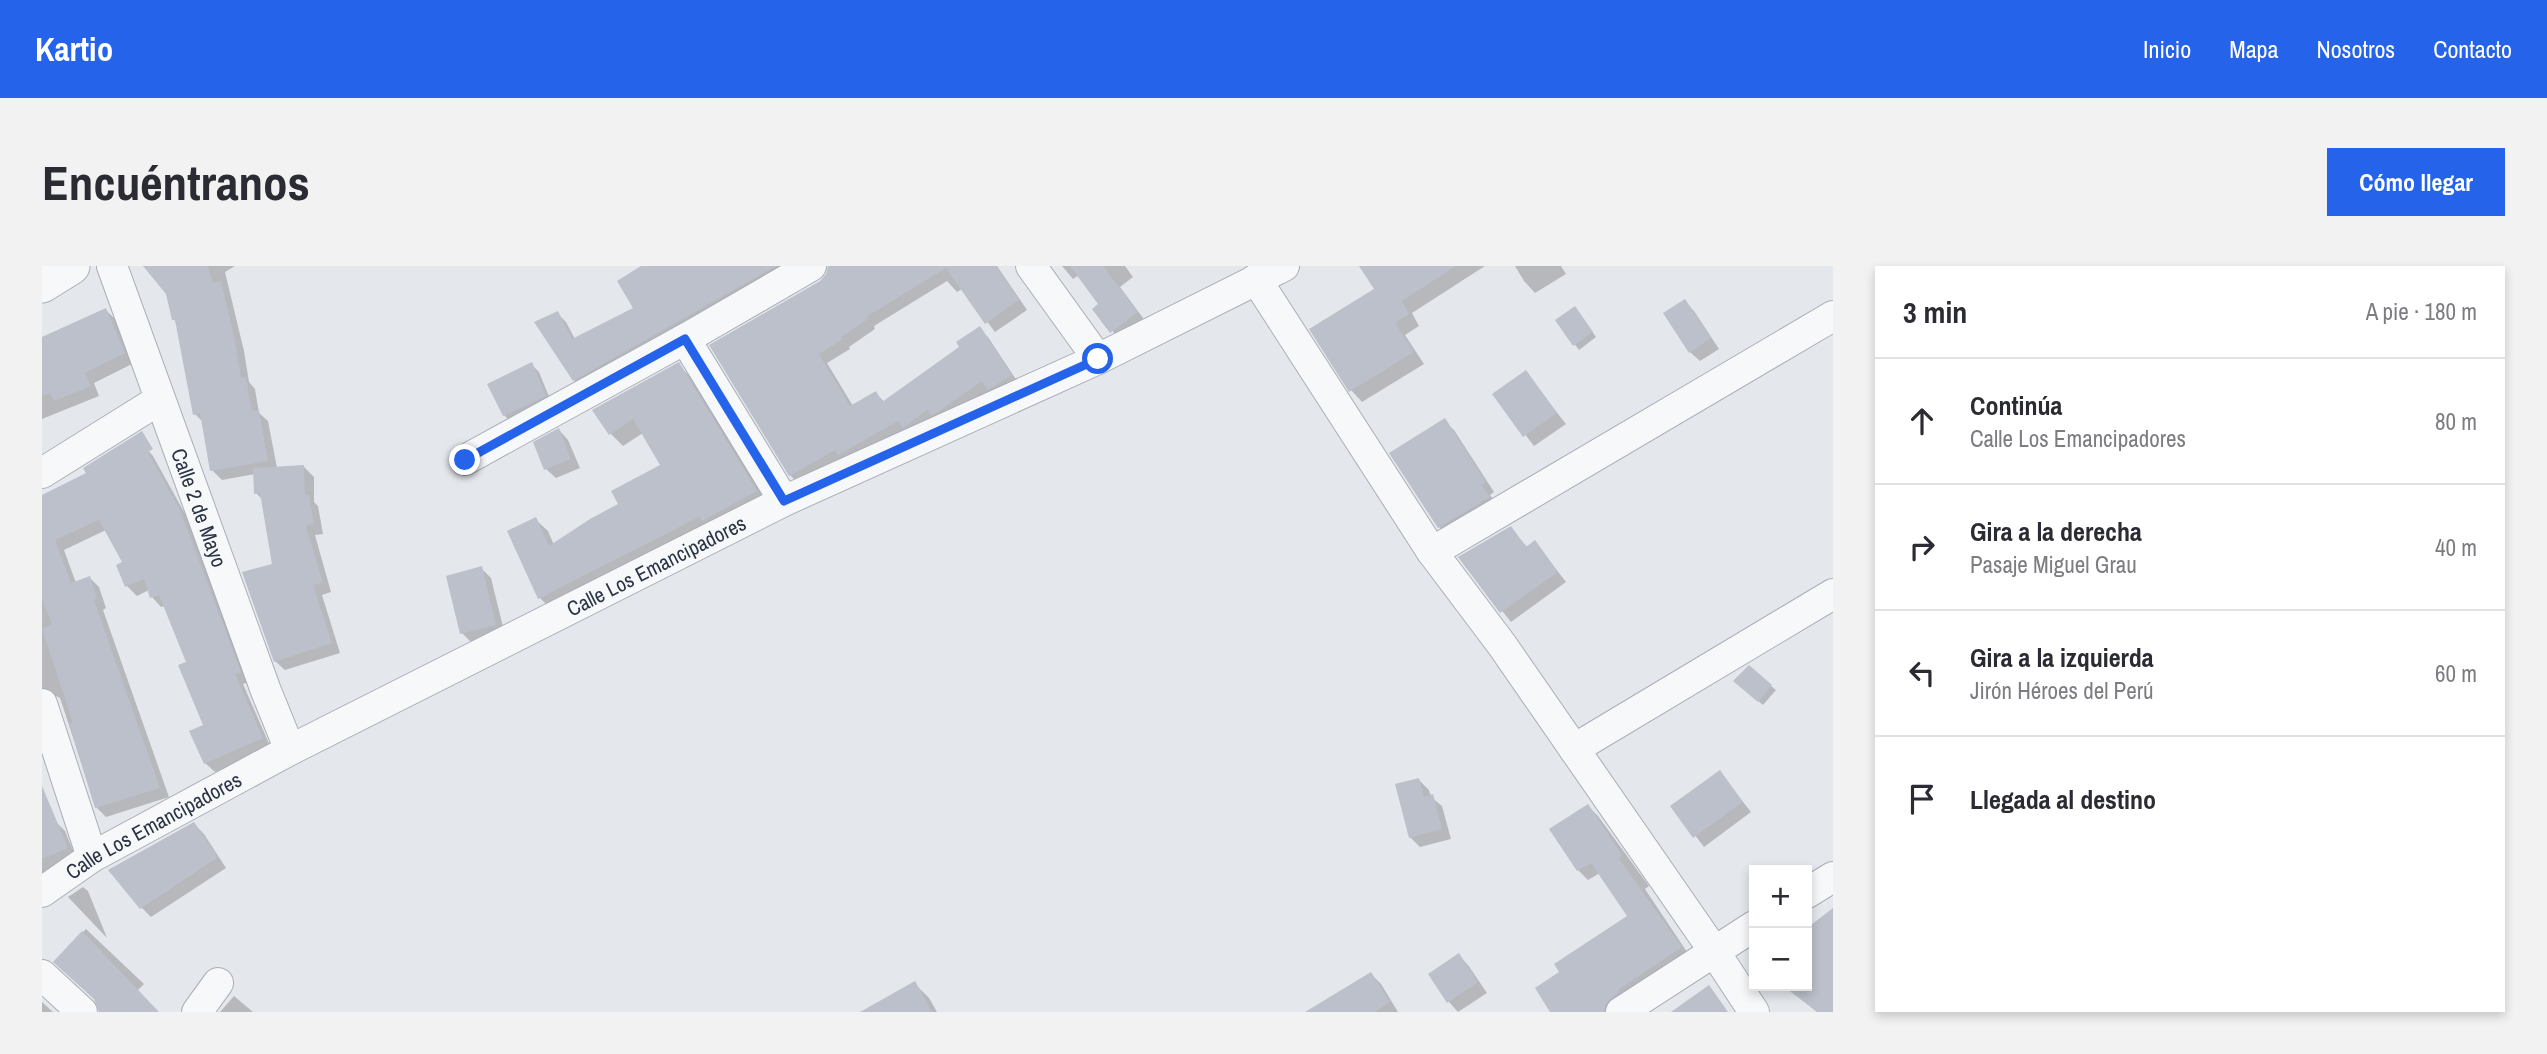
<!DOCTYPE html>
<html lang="es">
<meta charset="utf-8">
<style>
body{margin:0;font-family:"Archivo Narrow",sans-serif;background:#f2f2f3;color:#2b2b33}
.controls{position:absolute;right:21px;bottom:21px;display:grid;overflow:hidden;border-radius:0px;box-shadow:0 4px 10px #0003}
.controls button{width:63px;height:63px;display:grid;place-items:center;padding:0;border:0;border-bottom:2px solid #e1e1e2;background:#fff;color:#2b2b33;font:35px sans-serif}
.stop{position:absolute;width:21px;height:21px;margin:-16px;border:5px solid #2563eb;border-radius:50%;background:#fff}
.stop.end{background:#2563eb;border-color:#fff;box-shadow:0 2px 7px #0008}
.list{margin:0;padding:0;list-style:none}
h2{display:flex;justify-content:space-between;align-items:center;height:91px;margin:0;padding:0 28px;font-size:30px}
h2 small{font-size:23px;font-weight:400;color:#7c7c81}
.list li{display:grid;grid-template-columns:46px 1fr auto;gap:21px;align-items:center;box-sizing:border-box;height:126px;padding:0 28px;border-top:2px solid #e1e1e2}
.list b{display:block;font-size:26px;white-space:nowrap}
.list p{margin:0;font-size:23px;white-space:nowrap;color:#7c7c81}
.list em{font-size:23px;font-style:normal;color:#7c7c81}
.icon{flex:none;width:38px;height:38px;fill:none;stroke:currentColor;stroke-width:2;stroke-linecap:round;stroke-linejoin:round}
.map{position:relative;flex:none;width:1791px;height:746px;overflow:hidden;border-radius:0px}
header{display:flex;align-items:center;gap:42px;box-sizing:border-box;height:98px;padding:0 35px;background:#2563eb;color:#fff}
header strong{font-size:33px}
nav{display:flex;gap:38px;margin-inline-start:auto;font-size:24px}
.intro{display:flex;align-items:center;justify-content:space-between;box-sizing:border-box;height:168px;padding:0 42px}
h1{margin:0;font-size:49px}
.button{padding:18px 32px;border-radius:0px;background:#2563eb;color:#fff;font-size:24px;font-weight:700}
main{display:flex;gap:42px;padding:0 42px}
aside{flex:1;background:#fff;border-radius:0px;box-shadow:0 4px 10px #0003}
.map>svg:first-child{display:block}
.shadow{fill:#0003}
.building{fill:#bbc0ca}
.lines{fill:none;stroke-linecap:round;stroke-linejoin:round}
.minor-casing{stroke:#a9aeb7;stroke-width:32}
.tertiary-casing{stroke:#a9aeb7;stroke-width:39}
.minor{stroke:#f7f8fa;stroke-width:30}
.tertiary{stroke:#f7f8fa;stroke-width:37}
.route{stroke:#2563eb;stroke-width:9}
.labels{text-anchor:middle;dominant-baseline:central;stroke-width:5;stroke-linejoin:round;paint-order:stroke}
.street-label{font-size:21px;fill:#2b3445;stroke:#f4f6f9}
</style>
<header>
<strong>Kartio</strong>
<nav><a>Inicio</a><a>Mapa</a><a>Nosotros</a><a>Contacto</a></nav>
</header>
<div class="intro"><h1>Encuéntranos</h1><a class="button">Cómo llegar</a></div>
<main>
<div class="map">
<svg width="1791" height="746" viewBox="0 0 1791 746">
<rect width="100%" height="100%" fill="#e4e7ec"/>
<g class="shadow">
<path d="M 103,0 L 193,0 L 183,6 L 202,85 L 207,116 L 213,123 L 217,147 L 226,155 L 235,202 L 262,201 L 272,211 L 272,236 L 276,240 L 281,268 L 273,269 L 289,326 L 280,329 L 298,387 L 243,404 L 233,395 L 232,299 L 221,234 L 214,227 L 213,208 L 180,214 L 170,204 L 161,156 L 153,148 L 136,57 L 132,54 L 125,27 Z"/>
<path d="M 622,0 L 758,0 L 541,123 L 532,114 L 515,47 L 524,56 L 533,73 L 594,43 Z"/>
<path d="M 788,0 L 955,0 L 985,44 L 953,66 L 920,23 L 915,26 L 905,15 L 832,60 L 833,63 L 807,81 L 808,83 L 785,97 L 811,140 L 834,127 L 843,137 L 919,81 L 937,63 L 946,71 L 977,118 L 956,131 L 949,124 L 907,154 L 757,218 L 748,209 L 779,16 L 786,9 Z"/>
<path d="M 1020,0 L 1083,0 L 1091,11 L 1078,21 L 1104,56 L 1079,75 L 1052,43 L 1058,39 L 1037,9 L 1031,13 Z"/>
<path d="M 1319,0 L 1443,0 L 1370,47 L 1377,60 L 1363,69 L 1382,98 L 1320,136 L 1309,124 L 1334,23 Z"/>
<path d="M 1473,0 L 1519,0 L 1524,8 L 1493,27 L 1482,15 Z"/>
<path d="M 1642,35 L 1652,45 L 1677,83 L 1658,95 L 1648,86 Z"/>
<path d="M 64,44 L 73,53 L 92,97 L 52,117 L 57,130 L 0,153 L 0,72 Z"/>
<path d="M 1537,47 L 1554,71 L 1537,84 L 1515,55 Z"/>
<path d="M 489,98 L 497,106 L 510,138 L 470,157 L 462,149 Z"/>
<path d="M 636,99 L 649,111 L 726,238 L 510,344 L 498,332 L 493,253 L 506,265 L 512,279 L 578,239 L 621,200 L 601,167 L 581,180 L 569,168 L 553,145 Z"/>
<path d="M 1483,106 L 1524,158 L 1492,180 L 1452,128 Z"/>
<path d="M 1402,155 L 1412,164 L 1452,226 L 1448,229 L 1457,242 L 1407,271 L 1397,261 Z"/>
<path d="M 517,164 L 526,174 L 538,202 L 514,212 L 504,203 Z"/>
<path d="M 102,180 L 111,190 L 147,255 L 207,416 L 201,418 L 229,482 L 173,506 L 163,497 L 164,460 L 146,397 L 123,340 L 119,341 L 110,331 L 107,324 L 95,330 L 85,320 L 83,297 L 64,264 L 22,284 L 34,317 L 48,312 L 57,321 L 64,342 L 61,344 L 127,531 L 64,551 L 54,541 L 18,432 L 14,430 L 0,433 L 0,237 Z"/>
<path d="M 1469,262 L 1486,282 L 1493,276 L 1524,316 L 1469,356 L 1418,292 Z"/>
<path d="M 439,302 L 449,312 L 463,369 L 430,377 L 420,367 Z"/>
<path d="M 1698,420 L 1729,420 L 1734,424 L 1721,439 Z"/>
<path d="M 1678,507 L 1709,546 L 1662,581 L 1631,540 Z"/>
<path d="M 1377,514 L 1387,524 L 1389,531 L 1400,540 L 1409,573 L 1378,581 L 1368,571 Z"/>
<path d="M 1546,540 L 1556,550 L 1607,620 L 1603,623 L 1649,692 L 1576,746 L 1511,746 L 1495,722 L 1519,706 L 1588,651 L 1558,607 L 1546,614 L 1536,604 Z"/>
<path d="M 14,556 L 23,565 L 35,594 L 0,611 L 0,562 Z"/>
<path d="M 152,558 L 162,568 L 184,602 L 109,651 L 99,641 Z"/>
<path d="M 41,621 L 46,625 L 65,672 L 26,631 Z"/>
<path d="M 1791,644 L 1791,746 L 1775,746 L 1742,720 L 1765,720 L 1765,679 Z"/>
<path d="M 44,663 L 102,718 L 95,725 L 115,746 L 58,746 L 55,734 L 13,696 Z"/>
<path d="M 1416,689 L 1426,699 L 1445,727 L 1416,746 L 1407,736 Z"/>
<path d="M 1329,708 L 1339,718 L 1356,746 L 1280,746 L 1277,740 Z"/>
<path d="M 873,718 L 887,732 L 895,746 L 840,746 L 835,738 Z"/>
<path d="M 192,730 L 211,746 L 178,746 Z"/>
<path d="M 0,736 L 11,746 L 0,746 Z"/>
</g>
<g class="building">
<path d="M 101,0 L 166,0 L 171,17 L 179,15 L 193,74 L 199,112 L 204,111 L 210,145 L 217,144 L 226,195 L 168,205 L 158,147 L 151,149 L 133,54 L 130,54 L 124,28 Z"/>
<path d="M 599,0 L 734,0 L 531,115 L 492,56 L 516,45 L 530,73 L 591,42 L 575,15 Z"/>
<path d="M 786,0 L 954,0 L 977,34 L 943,58 L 904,2 L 824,51 L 826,53 L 799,71 L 801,73 L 777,88 L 808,140 L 834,125 L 840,136 L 917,81 L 914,76 L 938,60 L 970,109 L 946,124 L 940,115 L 897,145 L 889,149 L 885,144 L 861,162 L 856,155 L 796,189 L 793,184 L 747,210 L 667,79 L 778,15 L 784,8 Z"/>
<path d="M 1028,0 L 1061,0 L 1096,46 L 1068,67 L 1050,43 L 1056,38 Z"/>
<path d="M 1317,0 L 1414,0 L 1360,35 L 1367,48 L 1353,57 L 1372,86 L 1307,126 L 1267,63 L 1332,23 Z"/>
<path d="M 1643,33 L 1669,72 L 1647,87 L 1621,47 Z"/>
<path d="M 1533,40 L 1551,66 L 1531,80 L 1513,54 Z"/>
<path d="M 64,42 L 83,87 L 43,107 L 49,120 L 12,135 L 8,127 L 0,130 L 0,71 Z"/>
<path d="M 490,96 L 504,130 L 461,150 L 445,118 Z"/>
<path d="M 637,96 L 715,225 L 660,255 L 657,251 L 496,333 L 465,265 L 494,251 L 507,280 L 548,253 L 576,238 L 569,225 L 618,199 L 591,153 L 567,169 L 550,144 Z"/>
<path d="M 1484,104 L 1515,147 L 1481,171 L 1450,128 Z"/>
<path d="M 1403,152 L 1444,216 L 1439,219 L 1448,231 L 1396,262 L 1347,187 Z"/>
<path d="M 517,162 L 529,193 L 502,204 L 491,176 Z"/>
<path d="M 100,165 L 111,183 L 106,186 L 138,244 L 199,406 L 193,408 L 221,472 L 162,498 L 147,465 L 161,459 L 136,399 L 144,396 L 117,329 L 108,332 L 102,313 L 83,321 L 74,299 L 80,296 L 57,254 L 13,274 L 29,317 L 48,310 L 55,333 L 52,334 L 118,522 L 53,542 L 27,458 L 31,457 L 0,363 L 10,358 L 0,334 L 0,229 L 44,207 L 41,202 Z"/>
<path d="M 262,199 L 263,229 L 267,229 L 272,258 L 264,260 L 281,317 L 271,319 L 290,377 L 232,396 L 200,306 L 230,298 L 218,227 L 212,228 L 211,202 Z"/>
<path d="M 1469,260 L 1484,281 L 1493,274 L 1516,306 L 1458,347 L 1416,291 Z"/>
<path d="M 440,300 L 454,359 L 418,368 L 404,310 Z"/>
<path d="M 1707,399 L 1730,419 L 1716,436 L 1691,415 Z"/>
<path d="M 1678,504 L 1701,536 L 1651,572 L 1628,540 Z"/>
<path d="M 1377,512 L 1382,531 L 1391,528 L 1400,563 L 1367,572 L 1353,518 Z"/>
<path d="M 0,520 L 26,582 L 0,593 Z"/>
<path d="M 1546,538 L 1580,589 L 1577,593 L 1640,681 L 1576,724 L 1577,726 L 1564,737 L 1562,746 L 1508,746 L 1493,722 L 1517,706 L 1512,698 L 1585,650 L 1549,597 L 1535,605 L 1507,563 Z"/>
<path d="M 152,556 L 176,591 L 98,643 L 66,604 Z"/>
<path d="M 1791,642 L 1791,746 L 1776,746 L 1741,720 L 1765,720 L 1765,662 Z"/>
<path d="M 40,665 L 117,746 L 57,746 L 52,733 L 11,696 Z"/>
<path d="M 1417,687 L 1436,716 L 1405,737 L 1386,708 Z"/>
<path d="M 1329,706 L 1348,736 L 1333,746 L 1263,746 Z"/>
<path d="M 873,715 L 890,746 L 818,746 Z"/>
<path d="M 1667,719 L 1686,746 L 1629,746 Z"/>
</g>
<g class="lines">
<defs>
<g id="minor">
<path id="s1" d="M 70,0 L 224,425 L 248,484"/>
<path d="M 989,0 L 1056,93"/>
<path d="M 1214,13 L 1390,286 L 1460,379 L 1672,685 L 1712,746"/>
<path d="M 643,73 L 742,235"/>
<path d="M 423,194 L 643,73 L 769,0"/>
<path d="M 0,207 L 117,134"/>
<path d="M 1390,286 L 1791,50"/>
<path d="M 0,438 L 50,591"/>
<path d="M 1532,483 L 1791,328"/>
<path id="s2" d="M 0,626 L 50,591 L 248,484 L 742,235 L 1056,93 L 1242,0"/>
<path d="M 1765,627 L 1791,611"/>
<path d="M 0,709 L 40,746"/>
<path d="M 155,746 L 176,717"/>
<path d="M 1579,746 L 1712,660"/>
</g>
<path id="tertiary" d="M 0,18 L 29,0"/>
</defs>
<use href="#minor" class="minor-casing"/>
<use href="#tertiary" class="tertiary-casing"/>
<use href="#minor" class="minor"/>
<use href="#tertiary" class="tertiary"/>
</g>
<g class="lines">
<path class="route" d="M 423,194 L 643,73 L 742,235 L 1056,93"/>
</g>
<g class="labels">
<g class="street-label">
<text stroke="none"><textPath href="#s1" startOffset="257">Calle 2 de Mayo</textPath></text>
<text stroke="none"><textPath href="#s2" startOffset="696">Calle Los Emancipadores</textPath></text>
<text stroke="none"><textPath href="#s2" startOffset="130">Calle Los Emancipadores</textPath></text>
</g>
</g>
</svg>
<div class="controls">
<button>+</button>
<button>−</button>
</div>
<div class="stop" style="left:1056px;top:93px"></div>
<div class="stop end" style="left:423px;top:194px"></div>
</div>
<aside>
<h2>3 min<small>A pie · 180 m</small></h2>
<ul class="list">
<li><svg class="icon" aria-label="ahead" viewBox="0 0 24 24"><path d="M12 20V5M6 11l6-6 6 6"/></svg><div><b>Continúa</b><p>Calle Los Emancipadores</p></div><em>80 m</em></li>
<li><svg class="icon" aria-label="right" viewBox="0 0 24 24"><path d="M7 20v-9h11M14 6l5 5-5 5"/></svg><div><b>Gira a la derecha</b><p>Pasaje Miguel Grau</p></div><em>40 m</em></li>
<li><svg class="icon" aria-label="left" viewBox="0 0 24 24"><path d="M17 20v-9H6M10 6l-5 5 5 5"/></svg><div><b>Gira a la izquierda</b><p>Jirón Héroes del Perú</p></div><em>60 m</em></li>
<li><svg class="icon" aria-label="arrive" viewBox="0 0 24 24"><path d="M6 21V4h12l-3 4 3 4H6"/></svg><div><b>Llegada al destino</b></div></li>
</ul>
</aside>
</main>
